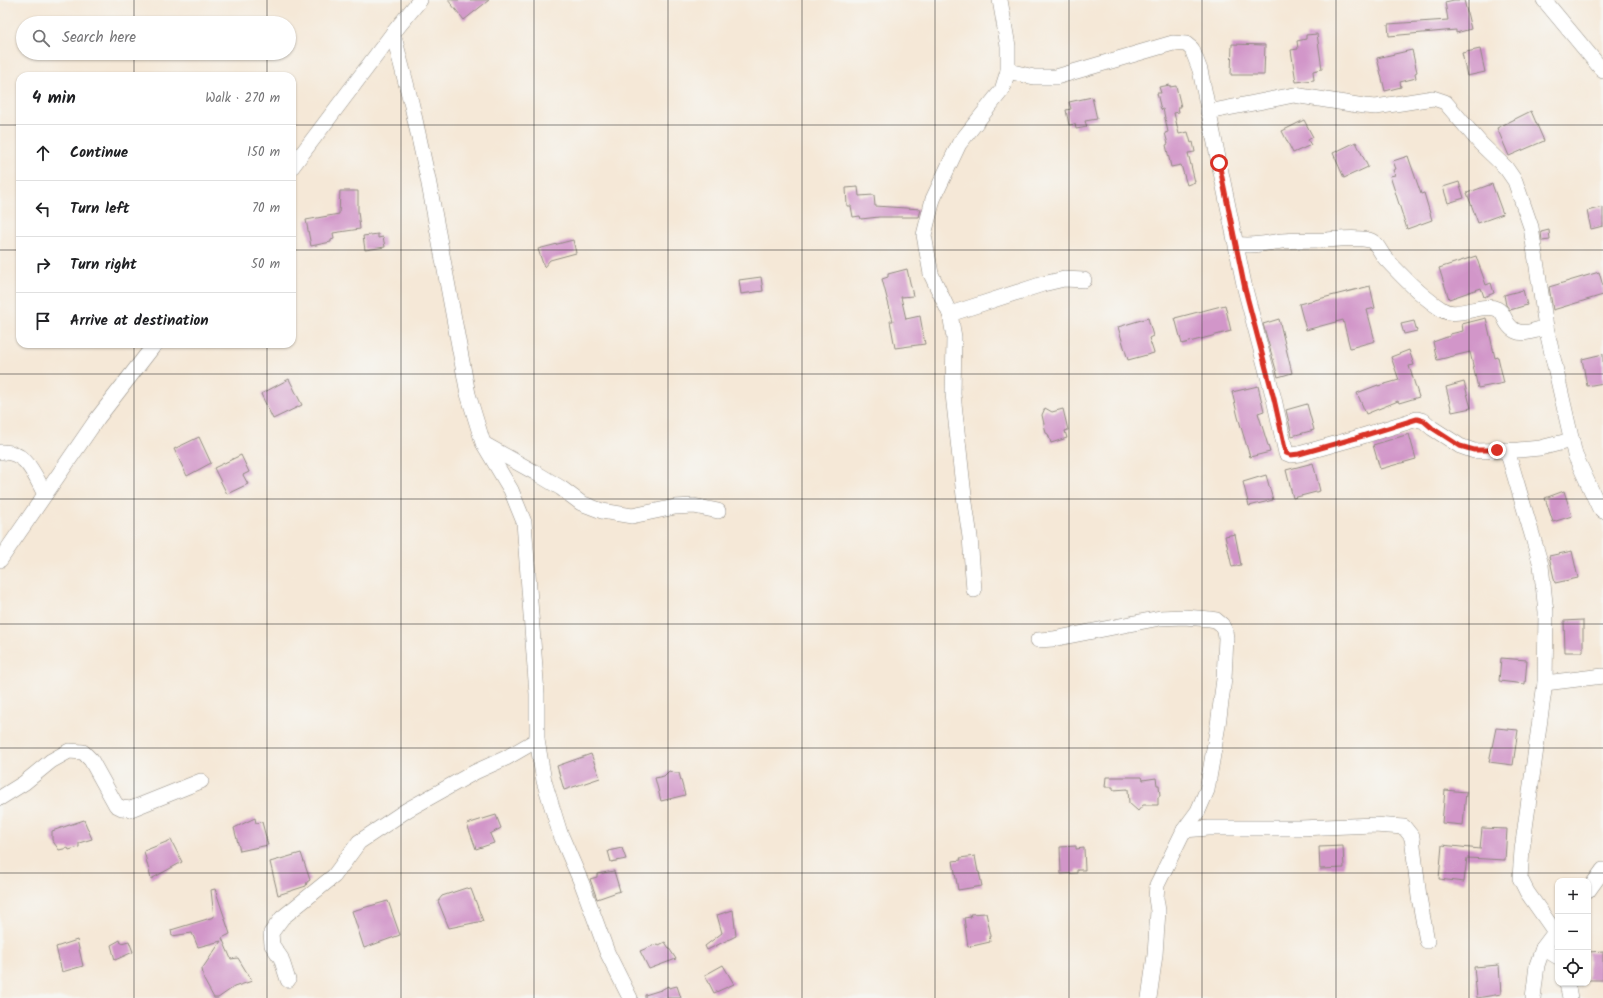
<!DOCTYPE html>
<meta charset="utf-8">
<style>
body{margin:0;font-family:Kalam,sans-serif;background:#f2f2f2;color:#202124}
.controls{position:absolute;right:12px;bottom:12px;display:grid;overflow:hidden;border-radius:8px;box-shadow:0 1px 3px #0004}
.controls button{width:36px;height:36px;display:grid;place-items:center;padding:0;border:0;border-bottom:1px solid #e0e0e0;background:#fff;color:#202124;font:20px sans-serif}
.stop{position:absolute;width:12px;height:12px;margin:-9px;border:3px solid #d93025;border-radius:50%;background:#fff}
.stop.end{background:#d93025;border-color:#fff;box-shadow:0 1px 4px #0008}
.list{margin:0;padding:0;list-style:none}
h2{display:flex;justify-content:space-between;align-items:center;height:52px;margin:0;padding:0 16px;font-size:17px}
h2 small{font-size:13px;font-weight:400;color:#757577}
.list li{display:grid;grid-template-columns:26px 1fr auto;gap:12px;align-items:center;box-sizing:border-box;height:56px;padding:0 16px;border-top:1px solid #e0e0e0}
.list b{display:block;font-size:15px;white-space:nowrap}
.list em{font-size:13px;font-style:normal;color:#757577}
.icon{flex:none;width:22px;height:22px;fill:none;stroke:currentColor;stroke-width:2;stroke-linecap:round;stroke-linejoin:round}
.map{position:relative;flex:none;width:1603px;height:998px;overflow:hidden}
.search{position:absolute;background:#fff;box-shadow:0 1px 3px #0004;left:16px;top:16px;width:280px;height:44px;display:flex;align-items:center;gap:10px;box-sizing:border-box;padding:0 14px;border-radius:22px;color:#757577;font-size:15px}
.panel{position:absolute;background:#fff;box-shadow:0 1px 3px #0004;left:16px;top:72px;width:280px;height:276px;border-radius:12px}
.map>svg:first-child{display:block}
.building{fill:#d296c9}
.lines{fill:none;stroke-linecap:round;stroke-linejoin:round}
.minor-casing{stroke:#908a81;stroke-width:16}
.minor{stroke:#fff;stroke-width:15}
.route{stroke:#d93025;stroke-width:5}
.grid{fill:none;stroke:#2b2b2b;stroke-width:1;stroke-opacity:0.55}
</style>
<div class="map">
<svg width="1603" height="998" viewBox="0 0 1603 998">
<rect width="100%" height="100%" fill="#f6f6f2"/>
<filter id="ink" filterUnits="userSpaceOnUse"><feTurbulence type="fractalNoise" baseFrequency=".025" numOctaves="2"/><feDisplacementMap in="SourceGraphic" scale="8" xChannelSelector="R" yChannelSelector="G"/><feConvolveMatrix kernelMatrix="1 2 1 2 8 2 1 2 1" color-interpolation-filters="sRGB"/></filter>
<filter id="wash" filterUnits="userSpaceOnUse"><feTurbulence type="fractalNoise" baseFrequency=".012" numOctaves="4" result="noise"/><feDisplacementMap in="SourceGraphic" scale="16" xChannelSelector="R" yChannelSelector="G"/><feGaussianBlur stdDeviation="0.9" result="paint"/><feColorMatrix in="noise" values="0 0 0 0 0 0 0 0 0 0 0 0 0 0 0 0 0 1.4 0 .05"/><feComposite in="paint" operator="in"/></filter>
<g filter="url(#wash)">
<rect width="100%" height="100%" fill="#f5e8d7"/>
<g id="blocks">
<g class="building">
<path d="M 448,0 L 489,0 L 464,20 Z"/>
<path d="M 1454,0 L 1464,0 L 1471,29 L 1456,33 L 1456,30 L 1389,36 L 1388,24 L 1448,20 L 1445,2 Z"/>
<path d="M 1317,34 L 1322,69 L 1313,71 L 1314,80 L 1296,82 L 1291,50 L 1298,49 L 1297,41 L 1306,39 L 1306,35 Z"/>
<path d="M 1232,44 L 1265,45 L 1264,75 L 1231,75 Z"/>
<path d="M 1480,49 L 1485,72 L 1467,76 L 1462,53 Z"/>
<path d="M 1412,50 L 1417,72 L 1415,73 L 1416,78 L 1400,82 L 1401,87 L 1385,91 L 1377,58 Z"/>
<path d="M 1170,85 L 1170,87 L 1176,86 L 1181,107 L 1178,107 L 1179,112 L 1174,113 L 1179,134 L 1188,132 L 1191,143 L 1193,142 L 1195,152 L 1188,153 L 1195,182 L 1187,185 L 1181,165 L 1171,167 L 1166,145 L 1168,144 L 1165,133 L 1168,132 L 1163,109 L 1161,110 L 1157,93 L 1161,93 L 1159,87 Z"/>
<path d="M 1092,97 L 1097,119 L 1085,121 L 1087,127 L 1076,129 L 1075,124 L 1069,125 L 1066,110 L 1071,109 L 1069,102 Z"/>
<path d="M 1531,111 L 1544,141 L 1509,156 L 1497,128 Z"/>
<path d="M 1304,120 L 1313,137 L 1308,140 L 1311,145 L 1293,153 L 1282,131 Z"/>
<path d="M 1356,142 L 1368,167 L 1344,178 L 1333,153 Z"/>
<path d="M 1408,156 L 1421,194 L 1424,193 L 1432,220 L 1407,229 L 1390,176 L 1395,175 L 1393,170 L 1396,169 L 1393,161 Z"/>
<path d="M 1459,182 L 1464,198 L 1448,203 L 1443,187 Z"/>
<path d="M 1492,184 L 1503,214 L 1478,223 L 1467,193 Z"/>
<path d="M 858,187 L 859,196 L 874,195 L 875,206 L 921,209 L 919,217 L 879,217 L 861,219 L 860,216 L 853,217 L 851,206 L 847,206 L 846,188 Z"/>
<path d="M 340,191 L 358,191 L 358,211 L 360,229 L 333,233 L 334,239 L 331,240 L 331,242 L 311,246 L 306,220 L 339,214 Z"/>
<path d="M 1603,207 L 1603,226 L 1591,229 L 1587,211 Z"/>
<path d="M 1549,230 L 1550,240 L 1542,241 L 1541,232 Z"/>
<path d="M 378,234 L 378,238 L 383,237 L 385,247 L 365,250 L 363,236 Z"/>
<path d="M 573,240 L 576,253 L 550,260 L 544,267 L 538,249 Z"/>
<path d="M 1476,256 L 1486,285 L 1491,283 L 1494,293 L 1484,297 L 1481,288 L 1449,299 L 1439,268 Z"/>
<path d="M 907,269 L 913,296 L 901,297 L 906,319 L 920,316 L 925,344 L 895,348 L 890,321 L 893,321 L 882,279 L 888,277 L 888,274 Z"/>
<path d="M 1599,272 L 1603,286 L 1603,295 L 1553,310 L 1549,287 Z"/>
<path d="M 761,277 L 763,291 L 741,294 L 739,280 Z"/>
<path d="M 1370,286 L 1375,308 L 1367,310 L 1375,341 L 1350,348 L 1343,320 L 1306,330 L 1299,304 Z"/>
<path d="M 1523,290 L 1527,305 L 1510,310 L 1506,305 L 1504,295 Z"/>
<path d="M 1225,305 L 1231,331 L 1182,344 L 1175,318 Z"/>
<path d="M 1148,318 L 1153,336 L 1149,338 L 1154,353 L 1128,360 L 1118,327 Z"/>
<path d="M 1486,318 L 1495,358 L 1498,357 L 1504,383 L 1478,388 L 1470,352 L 1437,360 L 1433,342 L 1450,336 L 1450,334 L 1463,331 L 1462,324 Z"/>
<path d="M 1279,319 L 1292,373 L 1278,377 L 1263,324 Z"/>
<path d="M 1414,321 L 1417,331 L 1404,334 L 1401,324 Z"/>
<path d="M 1409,350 L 1414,365 L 1409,366 L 1419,397 L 1399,403 L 1398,401 L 1366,414 L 1357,393 L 1378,385 L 1378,386 L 1399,380 L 1391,357 Z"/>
<path d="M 1603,354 L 1603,383 L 1587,386 L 1582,359 Z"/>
<path d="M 289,379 L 302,405 L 273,419 L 261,394 Z"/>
<path d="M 1464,382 L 1471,408 L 1452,412 L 1446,387 Z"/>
<path d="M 1258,386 L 1264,411 L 1258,413 L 1270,452 L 1250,457 L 1238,417 L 1232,392 Z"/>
<path d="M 1307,404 L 1314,430 L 1292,436 L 1286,410 Z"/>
<path d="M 1045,408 L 1052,412 L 1063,409 L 1068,430 L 1065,431 L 1067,438 L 1051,443 L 1048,434 L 1046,433 L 1042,415 Z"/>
<path d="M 1409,434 L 1416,459 L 1380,469 L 1373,445 Z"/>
<path d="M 199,437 L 211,463 L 187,476 L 174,449 Z"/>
<path d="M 241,455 L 249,472 L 243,475 L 248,484 L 227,494 L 214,468 Z"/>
<path d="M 1313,463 L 1320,491 L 1293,498 L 1286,470 Z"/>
<path d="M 1266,475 L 1273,500 L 1249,506 L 1243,482 Z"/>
<path d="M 1564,491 L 1572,516 L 1553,522 L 1545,498 Z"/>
<path d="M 1235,534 L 1241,565 L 1232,567 L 1225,536 Z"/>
<path d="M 1572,551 L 1578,578 L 1555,583 L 1549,556 Z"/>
<path d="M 1583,620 L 1583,652 L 1565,652 L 1564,621 Z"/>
<path d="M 1501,658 L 1527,660 L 1525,684 L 1499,681 Z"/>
<path d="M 1496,728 L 1518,730 L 1513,765 L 1489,762 Z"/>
<path d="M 591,754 L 600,778 L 564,790 L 557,766 Z"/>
<path d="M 669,771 L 675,773 L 679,773 L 685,795 L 661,801 L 655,778 L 664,776 Z"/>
<path d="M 1106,777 L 1142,777 L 1143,780 L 1156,778 L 1157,785 L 1159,785 L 1160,796 L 1158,797 L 1158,805 L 1143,805 L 1138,811 L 1129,803 L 1128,789 L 1113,790 L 1113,787 L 1105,787 Z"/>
<path d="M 1445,790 L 1466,792 L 1463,825 L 1442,823 Z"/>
<path d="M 496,815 L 501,828 L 490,834 L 494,843 L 476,849 L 467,824 Z"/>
<path d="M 255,818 L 256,823 L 262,822 L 268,845 L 240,851 L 234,828 Z"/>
<path d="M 84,820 L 92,839 L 79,843 L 79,847 L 69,850 L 68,848 L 59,850 L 52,840 L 52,831 Z"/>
<path d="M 1482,828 L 1507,829 L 1505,860 L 1467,858 L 1464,882 L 1439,879 L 1442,845 L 1480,849 Z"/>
<path d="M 171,840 L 182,862 L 151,879 L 144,851 Z"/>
<path d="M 1076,846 L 1076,849 L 1084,848 L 1085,870 L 1077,870 L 1077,873 L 1061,874 L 1060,847 Z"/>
<path d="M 1343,846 L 1344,868 L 1320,869 L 1319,847 Z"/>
<path d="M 622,848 L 626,859 L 611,862 L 608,851 Z"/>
<path d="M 301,853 L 310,880 L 307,882 L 306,886 L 278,895 L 270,862 Z"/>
<path d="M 975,856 L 978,872 L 979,872 L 982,886 L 958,890 L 953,861 L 961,860 L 960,858 Z"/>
<path d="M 614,871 L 620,891 L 597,899 L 590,879 L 597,877 L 597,874 Z"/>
<path d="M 466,888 L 471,889 L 483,921 L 449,928 L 438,901 L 442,896 Z"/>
<path d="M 215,889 L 230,934 L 222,938 L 231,959 L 238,958 L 252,981 L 234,987 L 218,998 L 214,998 L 204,980 L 202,969 L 221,941 L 198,947 L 192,933 L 172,936 L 171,930 L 214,917 L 211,890 Z"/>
<path d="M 388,901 L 400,935 L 364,948 L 352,911 Z"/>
<path d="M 733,910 L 736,936 L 707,950 L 705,946 L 722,933 L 717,915 Z"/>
<path d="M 986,913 L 991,936 L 989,936 L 990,942 L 968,947 L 964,918 L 971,917 L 970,914 Z"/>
<path d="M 77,940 L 83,966 L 62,972 L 56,947 Z"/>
<path d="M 120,940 L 121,943 L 129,941 L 133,952 L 115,960 L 111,945 Z"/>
<path d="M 665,942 L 676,959 L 649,969 L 640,951 L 657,944 L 659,945 Z"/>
<path d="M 1603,951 L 1603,980 L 1588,980 L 1588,952 Z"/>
<path d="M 723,965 L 734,984 L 714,993 L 705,975 Z"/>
<path d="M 1499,965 L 1501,994 L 1477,998 L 1474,967 Z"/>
<path d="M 668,986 L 669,988 L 677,986 L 681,998 L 645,998 L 645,995 L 661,990 Z"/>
</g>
</g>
</g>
<g filter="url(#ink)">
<use href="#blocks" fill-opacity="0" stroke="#908a81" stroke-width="1"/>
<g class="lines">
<defs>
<g id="minor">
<path d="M 1000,0 L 1008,46 L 1008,71 L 1002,90 L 959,144 L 933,199 L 924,235 L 931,274 L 950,314 L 1043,284 L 1064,279 L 1084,280"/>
<path d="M 1544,0 L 1603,71"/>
<path d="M 393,33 L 412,106 L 428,179 L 468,394 L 483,443 L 511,490 L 524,522 L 537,694 L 537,740 L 544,781 L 560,833 L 582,884 L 607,952 L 630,998"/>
<path d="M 1008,71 L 1034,77 L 1056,77 L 1173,43 L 1186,44 L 1192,49 L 1200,70 L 1245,289 L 1274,399 L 1286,453 L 1291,455 L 1299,454 L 1356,438 L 1417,419 L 1424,421 L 1432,428 L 1460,446 L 1474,451 L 1518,450 L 1540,448 L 1572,440"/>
<path d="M 1208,112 L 1294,95 L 1364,106 L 1376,107 L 1433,98 L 1445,102 L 1481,144 L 1506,168 L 1515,181 L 1531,227 L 1546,327"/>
<path d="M 292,167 L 393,33 L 420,0"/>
<path d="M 1237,244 C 1252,247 1266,243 1282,241 C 1297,240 1312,240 1327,240 C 1340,239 1356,237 1369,240 C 1377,242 1380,252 1385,258 C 1402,276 1420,295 1441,309 C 1456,320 1482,302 1497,309 C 1502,311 1504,317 1506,321 C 1516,339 1530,332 1546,327 L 1575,455 L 1599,507 L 1603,511"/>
<path d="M 950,314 L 954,337 L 953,394 L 964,496 L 970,537 L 974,590"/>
<path d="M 484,444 L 536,473 L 561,488 L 581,503 L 602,511 L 632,516 L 675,507 L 694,506 L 718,511"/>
<path d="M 1507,450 L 1541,565 L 1546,612 L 1545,683 L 1522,850 L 1520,878 L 1527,892 L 1555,932"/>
<path d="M 0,452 C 27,450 34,475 45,494"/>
<path d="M 0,560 L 97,419 L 155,344"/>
<path d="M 1038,640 L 1053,639 L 1160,618 L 1184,617 L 1210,619 L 1216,620 L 1222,625 L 1225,631 L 1226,638 L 1224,679 L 1218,725 L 1207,790 L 1198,811 L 1184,830 L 1157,885 L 1156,898 L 1158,911 L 1155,955 L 1149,998"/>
<path d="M 1545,683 L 1603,676"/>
<path d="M 0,798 L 24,783 L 51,761 L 69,751 L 83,752 L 91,760 L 116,805 L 122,808 L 131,809 L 201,781"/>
<path d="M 1184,830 L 1209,828 L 1300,828 L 1374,825 L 1404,827 L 1412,837 L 1419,897 L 1427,941"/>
<path d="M 1588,891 L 1603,870"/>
<path d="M 1543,948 L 1558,957"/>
<path d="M 288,980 L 281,958 L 272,945 L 271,933 L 282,918 L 334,876 L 359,842 L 407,810 L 475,772 L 506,758 L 537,740"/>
<path d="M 1567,983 L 1570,998"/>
<path d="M 1533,998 L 1537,965 L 1543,948 L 1558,928"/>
</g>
</defs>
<use href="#minor" class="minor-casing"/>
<use href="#minor" class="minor"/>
</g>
</g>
<g class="lines" filter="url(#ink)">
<path class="route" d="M 1219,163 L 1245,289 L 1274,399 L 1286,453 L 1291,455 L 1299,454 L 1356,438 L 1417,419 L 1424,421 L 1432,428 L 1460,446 L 1474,450 L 1497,450"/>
</g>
<path class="grid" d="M 134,0 L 134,23M 267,0 L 267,23M 401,0 L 401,998M 534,0 L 534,998M 668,0 L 668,998M 802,0 L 802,998M 935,0 L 935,998M 1069,0 L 1069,998M 1202,0 L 1202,998M 1336,0 L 1336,998M 1469,0 L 1469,998M 134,53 L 134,76M 267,53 L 267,76M 0,125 L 20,125M 292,125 L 1603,125M 0,250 L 20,250M 292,250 L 1603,250M 134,344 L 134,998M 267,344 L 267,998M 0,374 L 1603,374M 0,499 L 1603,499M 0,624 L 1603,624M 0,748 L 1603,748M 0,873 L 1603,873"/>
</svg>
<div class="controls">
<button>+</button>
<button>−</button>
<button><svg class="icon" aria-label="locate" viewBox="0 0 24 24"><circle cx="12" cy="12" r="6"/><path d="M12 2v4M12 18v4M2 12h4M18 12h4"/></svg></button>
</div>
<div class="stop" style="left:1219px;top:163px"></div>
<div class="stop end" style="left:1497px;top:450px"></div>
<div class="search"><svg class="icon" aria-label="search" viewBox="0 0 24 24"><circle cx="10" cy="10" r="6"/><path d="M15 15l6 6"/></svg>Search here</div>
<section class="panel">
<h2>4 min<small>Walk · 270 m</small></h2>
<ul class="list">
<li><svg class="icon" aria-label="ahead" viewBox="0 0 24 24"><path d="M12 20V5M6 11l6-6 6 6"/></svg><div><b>Continue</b></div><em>150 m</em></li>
<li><svg class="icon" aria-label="left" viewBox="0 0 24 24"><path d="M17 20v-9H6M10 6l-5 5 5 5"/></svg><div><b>Turn left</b></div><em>70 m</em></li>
<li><svg class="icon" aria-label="right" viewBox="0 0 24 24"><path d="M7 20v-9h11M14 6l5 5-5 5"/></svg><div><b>Turn right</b></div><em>50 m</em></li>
<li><svg class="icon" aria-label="arrive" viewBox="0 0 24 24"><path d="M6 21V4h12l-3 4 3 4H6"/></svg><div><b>Arrive at destination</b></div></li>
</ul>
</section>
</div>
